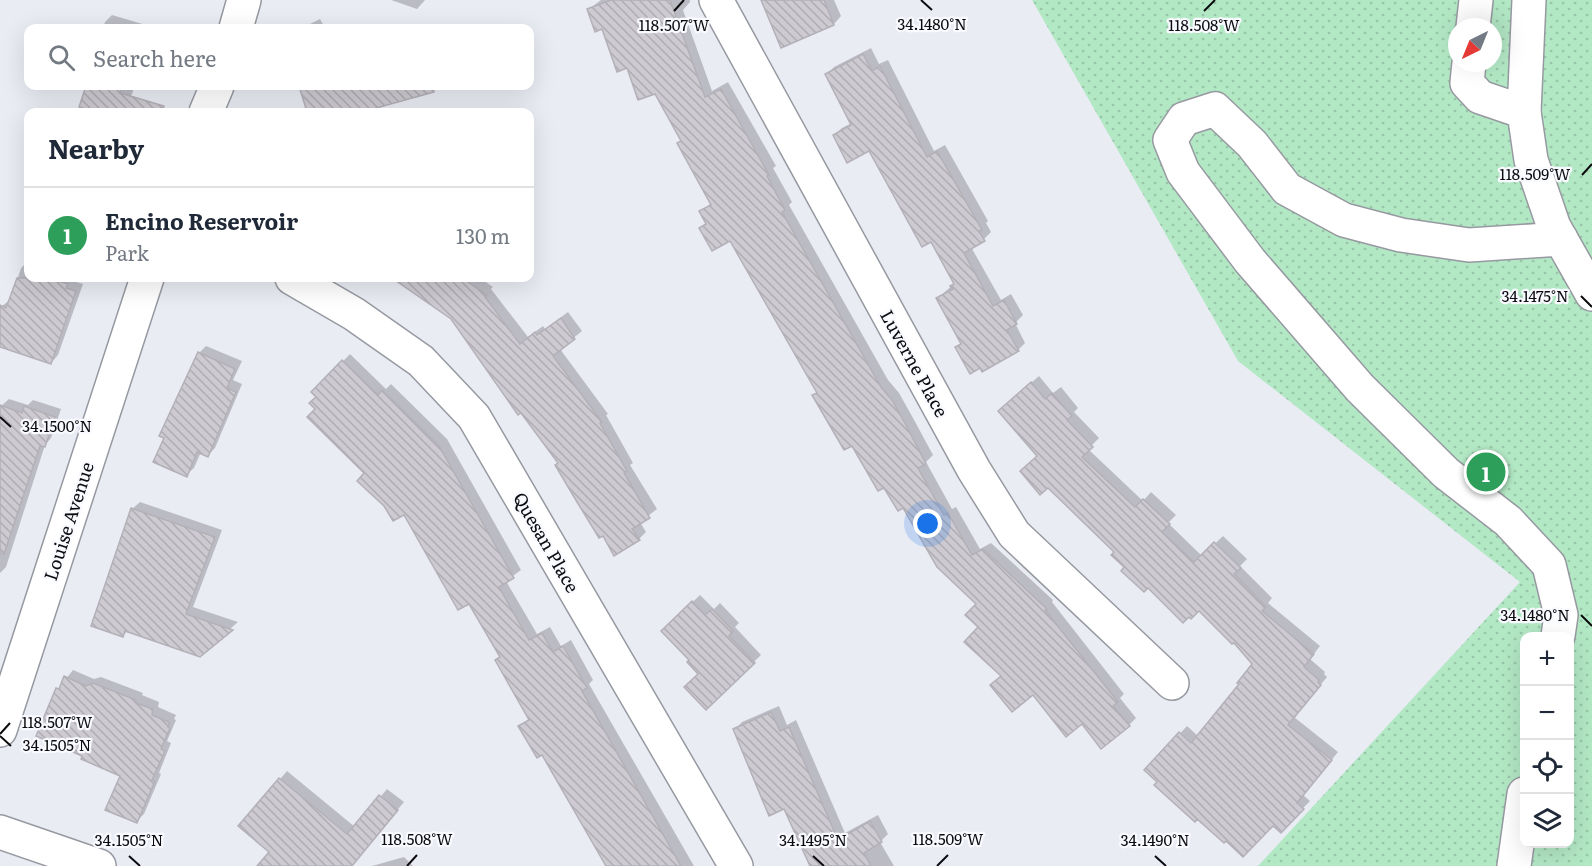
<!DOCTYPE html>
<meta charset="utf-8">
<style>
body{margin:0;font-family:Literata,serif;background:#f2f2f3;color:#1f2937}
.controls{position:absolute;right:18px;bottom:18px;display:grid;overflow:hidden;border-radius:12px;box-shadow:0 6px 24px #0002}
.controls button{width:54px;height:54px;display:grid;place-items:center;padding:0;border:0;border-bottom:2px solid #e0e1e3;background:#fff;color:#1f2937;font:30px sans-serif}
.compass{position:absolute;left:1448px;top:18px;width:54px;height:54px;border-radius:50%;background:#fff;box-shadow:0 6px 24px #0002;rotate:223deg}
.you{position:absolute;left:928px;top:524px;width:21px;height:21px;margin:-15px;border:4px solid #fff;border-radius:50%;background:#1a73e8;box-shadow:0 0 0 9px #1a73e833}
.badge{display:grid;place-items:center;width:39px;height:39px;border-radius:50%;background:#d93025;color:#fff;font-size:20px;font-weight:700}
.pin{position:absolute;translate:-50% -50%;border:3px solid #fff;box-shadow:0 2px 6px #0006}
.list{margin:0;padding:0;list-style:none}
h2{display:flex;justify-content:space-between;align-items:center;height:78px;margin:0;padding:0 24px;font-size:26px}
h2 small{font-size:20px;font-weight:400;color:#747a83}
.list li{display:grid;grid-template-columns:39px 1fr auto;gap:18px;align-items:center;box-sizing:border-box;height:96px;padding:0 24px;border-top:2px solid #e0e1e3}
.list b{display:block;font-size:22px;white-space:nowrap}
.list p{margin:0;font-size:20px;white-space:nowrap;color:#747a83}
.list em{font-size:20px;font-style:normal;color:#747a83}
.icon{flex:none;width:33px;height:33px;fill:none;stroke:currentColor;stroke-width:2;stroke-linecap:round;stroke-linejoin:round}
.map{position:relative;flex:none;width:1592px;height:866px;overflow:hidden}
.search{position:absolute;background:#fff;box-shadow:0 6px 24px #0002;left:24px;top:24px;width:510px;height:66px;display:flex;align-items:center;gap:15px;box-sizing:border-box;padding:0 21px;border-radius:12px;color:#747a83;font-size:22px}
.panel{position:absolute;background:#fff;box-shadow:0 6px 24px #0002;left:24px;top:108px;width:510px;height:174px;border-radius:12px}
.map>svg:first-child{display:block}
.park{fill:url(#park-dots);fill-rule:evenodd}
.shadow{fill:#0003}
.building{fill:url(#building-back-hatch);stroke:#b4b0b8;stroke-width:1.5}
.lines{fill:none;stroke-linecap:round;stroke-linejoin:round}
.minor-casing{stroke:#9799a1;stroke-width:36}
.minor{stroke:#fff;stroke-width:33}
.ticks{fill:none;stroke:#0c0c0f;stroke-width:2}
.labels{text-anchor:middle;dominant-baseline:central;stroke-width:4.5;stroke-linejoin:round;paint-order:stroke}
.street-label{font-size:18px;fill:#0c0c0f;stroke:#f8faff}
.ticks-label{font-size:15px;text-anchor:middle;fill:#0c0c0f;stroke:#f8faff;stroke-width:4.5;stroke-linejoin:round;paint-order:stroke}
</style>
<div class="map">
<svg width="1592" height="866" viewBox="0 0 1592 866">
<defs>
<pattern id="park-dots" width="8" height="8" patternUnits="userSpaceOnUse" patternTransform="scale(1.5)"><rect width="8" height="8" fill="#b3e8c5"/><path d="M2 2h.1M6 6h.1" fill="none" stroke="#99c6a8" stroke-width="1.8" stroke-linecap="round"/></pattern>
<pattern id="building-back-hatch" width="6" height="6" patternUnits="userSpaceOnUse" patternTransform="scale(1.5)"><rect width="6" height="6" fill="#cdcad1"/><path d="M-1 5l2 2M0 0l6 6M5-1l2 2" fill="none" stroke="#afacb2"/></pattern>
</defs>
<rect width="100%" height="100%" fill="#eaecf4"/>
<path class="park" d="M 1032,0 L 1592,0 L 1592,866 L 1258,866 L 1520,582 L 1238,361 ZM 1457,27 L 1493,27 L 1493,63 L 1457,63 ZM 1524,636 L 1570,636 L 1570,844 L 1524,844 Z"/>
<g class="shadow">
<path d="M 391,0 L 425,0 L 417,9 Z"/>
<path d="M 601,0 L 690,0 L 690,2 L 683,10 L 712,91 L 728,82 L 776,166 L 773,168 L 792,202 L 789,205 L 888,380 L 899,393 L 913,418 L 933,455 L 926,462 L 952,509 L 956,507 L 980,549 L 991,543 L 1053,600 L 1052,602 L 1124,694 L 1120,698 L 1136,718 L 1129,725 L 1082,722 L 1002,675 L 980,627 L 978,604 L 904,506 L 885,486 L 852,443 L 818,392 L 730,239 L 701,229 L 707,223 L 701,212 L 711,203 L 678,143 L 682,140 L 656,92 L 628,66 L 589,9 Z"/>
<path d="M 767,0 L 834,0 L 841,16 L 834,24 L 782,46 Z"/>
<path d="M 112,15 L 156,28 L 103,28 L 105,22 Z"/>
<path d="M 320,19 L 325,28 L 302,28 Z"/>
<path d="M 871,48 L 879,64 L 888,60 L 934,151 L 945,145 L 988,221 L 986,223 L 991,232 L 984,239 L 971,247 L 1001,300 L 1011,294 L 1023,315 L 1015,323 L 1025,343 L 1018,350 L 957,347 L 962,342 L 938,298 L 955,283 L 931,240 L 870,149 L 834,135 L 842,128 L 852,123 L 827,74 L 834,67 Z"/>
<path d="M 83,86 L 135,86 L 125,112 L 102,112 L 81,106 L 87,87 Z"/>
<path d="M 301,86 L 436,86 L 430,91 L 357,112 L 309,112 Z"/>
<path d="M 28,261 L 28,278 L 74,278 L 73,281 L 83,284 L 58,355 L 51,363 L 0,345 L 0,312 L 2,306 L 11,299 L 21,268 Z"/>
<path d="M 409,278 L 480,278 L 493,287 L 491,289 L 528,337 L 543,326 L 545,329 L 568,312 L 582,331 L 560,349 L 608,414 L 606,415 L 633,463 L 630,465 L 657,509 L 640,522 L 646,532 L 639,539 L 559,462 L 452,318 Z"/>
<path d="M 206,346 L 242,361 L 233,380 L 242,384 L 215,448 L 208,455 L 201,452 L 194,468 L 186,475 L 199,353 Z"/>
<path d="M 350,354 L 386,389 L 391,384 L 447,439 L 521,570 L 506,581 L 537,634 L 550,627 L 561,646 L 571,640 L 593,680 L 589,684 L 694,866 L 608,866 L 543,753 L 520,727 L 530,718 L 497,660 L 501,656 L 470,602 L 405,513 L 367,473 L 317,409 L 318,397 L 313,392 Z"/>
<path d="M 1039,376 L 1053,393 L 1061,387 L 1078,408 L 1074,412 L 1099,438 L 1088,449 L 1143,501 L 1151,492 L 1176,515 L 1168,523 L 1202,556 L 1223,536 L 1247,559 L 1240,566 L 1272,598 L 1268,603 L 1320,646 L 1310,659 L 1325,672 L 1324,674 L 1327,677 L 1294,717 L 1338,752 L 1303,795 L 1310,801 L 1281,831 L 1273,824 L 1159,782 L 1146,770 L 1187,726 L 1198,736 L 1241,684 L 1254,664 L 1234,641 L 1199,609 L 1126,567 L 1038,456 L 1007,404 Z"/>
<path d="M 9,399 L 28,405 L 33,400 L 61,409 L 51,438 L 45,445 L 6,567 L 0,573 L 0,407 Z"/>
<path d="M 140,502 L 222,530 L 193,607 L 238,622 L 200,655 L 128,630 L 123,636 L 132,509 Z"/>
<path d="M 700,595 L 714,609 L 720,603 L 739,623 L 735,627 L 761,655 L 706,708 L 700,674 L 691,660 L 663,631 Z"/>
<path d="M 73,670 L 94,679 L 101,677 L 143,693 L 142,695 L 159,702 L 158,707 L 176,715 L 174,719 L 176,720 L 167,741 L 171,743 L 159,773 L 161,774 L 144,814 L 136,822 L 122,775 L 58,689 Z"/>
<path d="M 779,706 L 787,725 L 796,720 L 845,833 L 878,815 L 888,834 L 880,842 L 894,866 L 812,866 L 785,807 L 735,730 L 742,722 Z"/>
<path d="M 287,771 L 355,827 L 387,789 L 404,802 L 351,866 L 275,866 L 271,852 L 240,826 Z"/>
<path d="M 404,857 L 413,866 L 372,866 Z"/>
</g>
<g class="building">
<path d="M 611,0 L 670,0 L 705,97 L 721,89 L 769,175 L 767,176 L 785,210 L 782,212 L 881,387 L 892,400 L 906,425 L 926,464 L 918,468 L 944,515 L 948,513 L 972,555 L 983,549 L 1047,609 L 1045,610 L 1118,702 L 1113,706 L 1130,726 L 1101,749 L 1082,724 L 1066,737 L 1033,695 L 1012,712 L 990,685 L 1001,676 L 964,642 L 978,627 L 965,615 L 976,604 L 937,567 L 903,508 L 898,511 L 884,488 L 878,491 L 852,446 L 844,450 L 812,395 L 817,393 L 730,241 L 712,251 L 699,228 L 706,224 L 699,211 L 711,205 L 677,143 L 681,141 L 655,94 L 638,100 L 627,68 L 617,72 L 602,29 L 595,32 L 587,9 Z"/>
<path d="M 761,0 L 824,0 L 834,25 L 781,48 Z"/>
<path d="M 863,54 L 872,71 L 880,66 L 927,157 L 937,151 L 982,230 L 979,231 L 985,241 L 964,253 L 993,306 L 1004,300 L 1017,324 L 1007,330 L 1019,351 L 982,372 L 980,368 L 970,374 L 955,347 L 961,344 L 936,298 L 953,289 L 950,286 L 954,284 L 931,242 L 922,247 L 869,151 L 847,163 L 833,135 L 851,125 L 825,74 Z"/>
<path d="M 86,86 L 122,86 L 120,93 L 164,106 L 163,112 L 97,112 L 79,107 Z"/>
<path d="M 299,86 L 433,86 L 434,92 L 362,112 L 307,112 Z"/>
<path d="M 17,278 L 50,278 L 68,284 L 66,288 L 76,291 L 51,364 L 0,347 L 0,305 L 6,308 Z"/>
<path d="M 392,278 L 462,278 L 487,295 L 485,297 L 520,344 L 535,332 L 537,335 L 561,318 L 575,339 L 553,356 L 602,422 L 600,423 L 627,471 L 624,473 L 650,518 L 632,529 L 640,540 L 614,556 L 603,536 L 599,538 L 577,502 L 555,465 L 558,463 L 521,413 L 518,415 L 451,319 Z"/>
<path d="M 198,352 L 235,369 L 227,388 L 236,392 L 208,457 L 197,452 L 187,477 L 153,462 L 164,438 L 159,436 Z"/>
<path d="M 342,360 L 378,395 L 382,390 L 439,446 L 514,578 L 499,587 L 529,640 L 542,633 L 553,652 L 563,646 L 587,688 L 582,691 L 681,866 L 606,866 L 542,755 L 537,758 L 518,726 L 529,720 L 495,660 L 500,657 L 469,604 L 458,610 L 404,515 L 393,521 L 384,506 L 357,481 L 364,473 L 307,417 L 315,409 L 309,403 L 316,397 L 311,392 Z"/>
<path d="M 1031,382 L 1045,399 L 1052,393 L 1072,416 L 1067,420 L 1093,447 L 1082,457 L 1135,507 L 1143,499 L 1170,524 L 1162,532 L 1194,562 L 1214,542 L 1241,568 L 1234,574 L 1266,607 L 1262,611 L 1314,654 L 1304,667 L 1319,680 L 1318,682 L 1321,685 L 1288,725 L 1332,760 L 1297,803 L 1304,809 L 1281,833 L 1273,826 L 1243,857 L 1226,841 L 1224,843 L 1197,819 L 1195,822 L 1154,785 L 1157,782 L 1144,770 L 1179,732 L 1191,743 L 1239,684 L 1237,683 L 1252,664 L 1234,643 L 1232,644 L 1199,611 L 1191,619 L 1189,617 L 1183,623 L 1148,588 L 1144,592 L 1121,571 L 1124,567 L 1111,555 L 1114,552 L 1048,488 L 1040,495 L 1020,471 L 1037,456 L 998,411 Z"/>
<path d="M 0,405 L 22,413 L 24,406 L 55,417 L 45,447 L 40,446 L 4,554 L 0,553 Z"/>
<path d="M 131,508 L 215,537 L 186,614 L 233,630 L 200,657 L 125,631 L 123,637 L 91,626 Z"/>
<path d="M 692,601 L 705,615 L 712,609 L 733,631 L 729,636 L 755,663 L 706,710 L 684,687 L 698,674 L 687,662 L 689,660 L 661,631 Z"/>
<path d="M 64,676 L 86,686 L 93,683 L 136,700 L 136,703 L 153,709 L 152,715 L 169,722 L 168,727 L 170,728 L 161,749 L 165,751 L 152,780 L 155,781 L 137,823 L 105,810 L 120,776 L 81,759 L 82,756 L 36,736 L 56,688 L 59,689 Z"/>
<path d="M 771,712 L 780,731 L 789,727 L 838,840 L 870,821 L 882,842 L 864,853 L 871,866 L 810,866 L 784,809 L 769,816 L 733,729 Z"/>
<path d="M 279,778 L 347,834 L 379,795 L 398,810 L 352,866 L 257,866 L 269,852 L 238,826 Z"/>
</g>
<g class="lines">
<defs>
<g id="minor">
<path d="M 716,0 L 974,470 L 1014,534 L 1172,683"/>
<path d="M 1529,0 L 1524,112 L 1531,160 L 1554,227 L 1592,294"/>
<path d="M 1473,27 L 1476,0"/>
<path d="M 236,28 L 244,0"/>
<path d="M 1469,63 L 1467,83 L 1480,97 L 1524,112"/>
<path d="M 206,112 L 217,86"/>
<path d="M 292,278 L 354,314 L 421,361 L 474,417 L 736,866"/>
<path d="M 1558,636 L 1561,615 L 1549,565 L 1508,521 L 1446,473 L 1360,388 L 1250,261 L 1183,172 L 1170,140 L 1184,119 L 1215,109 L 1252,144 L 1287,189 L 1344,220 L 1401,235 L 1469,245 L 1561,239"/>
<path d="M 0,730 L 147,278"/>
<path d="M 0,832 L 99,866"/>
<path d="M 1514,866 L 1524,794"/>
</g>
</defs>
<use href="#minor" class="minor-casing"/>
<use href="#minor" class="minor"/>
</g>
<path class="ticks" d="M 921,0 L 932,10M 674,11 L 684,0M 1204,11 L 1215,0M 1582,175 L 1592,164M 1581,296 L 1592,307M 0,417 L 11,427M 1581,615 L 1592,626M 0,734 L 10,723M 0,736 L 11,746M 129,856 L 140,866M 813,856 L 824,866M 1155,856 L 1166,866M 407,866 L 417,855M 937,866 L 948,855"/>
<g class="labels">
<g class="street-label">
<text transform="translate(915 363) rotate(61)">Luverne Place</text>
<text transform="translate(68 521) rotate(-72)">Louise Avenue</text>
<text transform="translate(547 542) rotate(60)">Quesan Place</text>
</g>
</g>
<g class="ticks-label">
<text x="932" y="30">34.1480°N</text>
<text x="674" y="31">118.507°W</text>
<text x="1204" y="31">118.508°W</text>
<text x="1535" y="180">118.509°W</text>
<text x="1535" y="302">34.1475°N</text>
<text x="57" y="432">34.1500°N</text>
<text x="1535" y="621">34.1480°N</text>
<text x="57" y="728">118.507°W</text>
<text x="57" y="751">34.1505°N</text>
<text x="417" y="845">118.508°W</text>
<text x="948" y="845">118.509°W</text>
<text x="129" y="846">34.1505°N</text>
<text x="813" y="846">34.1495°N</text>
<text x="1155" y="846">34.1490°N</text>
</g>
</svg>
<div class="controls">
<button>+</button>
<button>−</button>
<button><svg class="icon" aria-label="locate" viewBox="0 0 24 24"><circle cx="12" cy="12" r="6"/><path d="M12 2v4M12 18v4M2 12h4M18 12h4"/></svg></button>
<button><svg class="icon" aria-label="layers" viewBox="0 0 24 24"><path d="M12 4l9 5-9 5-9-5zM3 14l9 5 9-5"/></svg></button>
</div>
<svg class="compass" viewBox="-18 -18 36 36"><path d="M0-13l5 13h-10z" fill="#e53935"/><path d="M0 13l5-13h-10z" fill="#747a83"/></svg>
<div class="you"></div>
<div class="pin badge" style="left:1486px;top:472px;background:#2e9e5b">1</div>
<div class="search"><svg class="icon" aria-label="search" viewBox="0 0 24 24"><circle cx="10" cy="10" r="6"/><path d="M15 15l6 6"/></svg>Search here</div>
<section class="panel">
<h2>Nearby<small></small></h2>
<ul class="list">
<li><span class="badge" style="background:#2e9e5b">1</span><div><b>Encino Reservoir</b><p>Park</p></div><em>130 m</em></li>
</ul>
</section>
</div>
